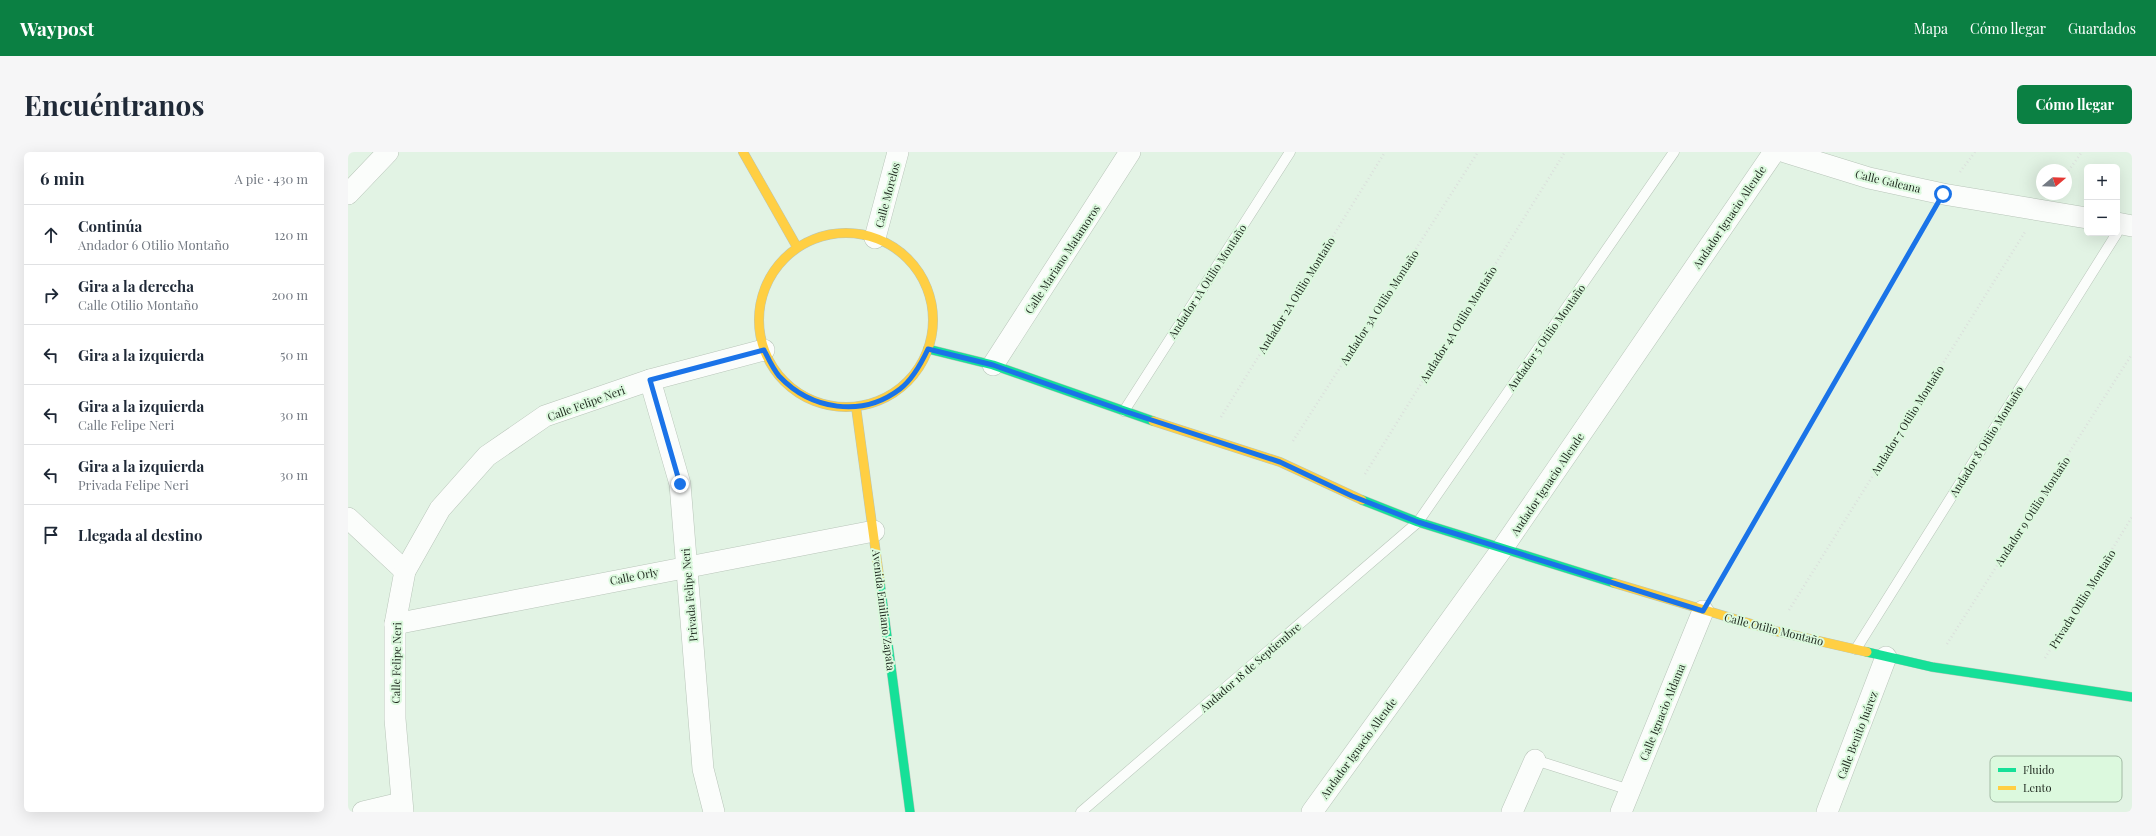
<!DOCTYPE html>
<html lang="es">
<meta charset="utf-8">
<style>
body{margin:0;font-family:"Playfair Display",serif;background:#f6f6f7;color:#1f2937}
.controls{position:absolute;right:12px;top:12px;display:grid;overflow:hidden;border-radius:6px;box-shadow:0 4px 16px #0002}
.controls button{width:36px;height:36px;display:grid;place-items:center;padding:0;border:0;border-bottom:1px solid #e0e1e3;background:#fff;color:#1f2937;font:20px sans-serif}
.compass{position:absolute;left:1688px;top:12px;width:36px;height:36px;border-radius:50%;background:#fff;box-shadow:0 4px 16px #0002;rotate:71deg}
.stop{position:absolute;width:12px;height:12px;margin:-9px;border:3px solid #1a73e8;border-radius:50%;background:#fff}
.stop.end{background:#1a73e8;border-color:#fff;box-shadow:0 1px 4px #0008}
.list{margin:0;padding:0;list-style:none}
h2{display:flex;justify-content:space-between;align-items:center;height:52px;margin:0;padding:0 16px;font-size:17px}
h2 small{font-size:13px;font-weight:400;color:#747a83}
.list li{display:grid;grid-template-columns:26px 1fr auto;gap:12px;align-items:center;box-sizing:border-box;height:60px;padding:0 16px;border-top:1px solid #e0e1e3}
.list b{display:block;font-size:15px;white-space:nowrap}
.list p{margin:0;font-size:13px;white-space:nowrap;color:#747a83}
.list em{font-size:13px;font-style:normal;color:#747a83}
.icon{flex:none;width:22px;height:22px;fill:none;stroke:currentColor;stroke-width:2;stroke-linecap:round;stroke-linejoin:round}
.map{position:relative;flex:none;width:1784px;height:660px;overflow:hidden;border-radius:6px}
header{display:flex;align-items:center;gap:24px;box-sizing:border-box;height:56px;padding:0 20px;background:#0b8043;color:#fff}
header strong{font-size:19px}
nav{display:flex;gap:22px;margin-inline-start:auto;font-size:14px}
.intro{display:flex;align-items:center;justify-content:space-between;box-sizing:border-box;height:96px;padding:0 24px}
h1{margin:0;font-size:28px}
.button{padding:10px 18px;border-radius:6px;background:#0b8043;color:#fff;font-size:14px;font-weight:700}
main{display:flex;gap:24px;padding:0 24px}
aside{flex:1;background:#fff;border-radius:6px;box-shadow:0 4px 16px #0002}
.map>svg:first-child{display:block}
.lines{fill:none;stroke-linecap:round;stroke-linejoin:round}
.lane-casing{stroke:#b8c5b9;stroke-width:11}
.street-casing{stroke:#b8c5b9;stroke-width:22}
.fast-casing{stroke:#b8c5b9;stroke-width:10}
.slow-casing{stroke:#b8c5b9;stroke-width:10}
.path{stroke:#dbe0dc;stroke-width:2.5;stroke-dasharray:1 3;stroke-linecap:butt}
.lane{stroke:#fbfdfb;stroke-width:10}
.street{stroke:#fbfdfb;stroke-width:21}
.fast{stroke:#16e098;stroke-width:9}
.slow{stroke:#ffcf43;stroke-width:9}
.route{stroke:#1a73e8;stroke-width:5}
.labels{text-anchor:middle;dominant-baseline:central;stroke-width:4;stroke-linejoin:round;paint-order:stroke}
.street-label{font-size:11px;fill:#1c261c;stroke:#dcf9de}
.key{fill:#dcf9de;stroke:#a2baa4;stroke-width:1}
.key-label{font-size:11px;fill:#1c261c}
</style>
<header>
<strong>Waypost</strong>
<nav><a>Mapa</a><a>Cómo llegar</a><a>Guardados</a></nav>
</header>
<div class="intro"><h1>Encuéntranos</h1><a class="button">Cómo llegar</a></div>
<main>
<aside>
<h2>6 min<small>A pie · 430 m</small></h2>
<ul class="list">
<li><svg class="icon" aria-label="ahead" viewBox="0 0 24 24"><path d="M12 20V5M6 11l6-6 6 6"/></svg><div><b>Continúa</b><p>Andador 6 Otilio Montaño</p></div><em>120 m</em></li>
<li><svg class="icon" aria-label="right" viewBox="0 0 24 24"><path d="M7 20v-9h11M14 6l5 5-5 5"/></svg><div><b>Gira a la derecha</b><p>Calle Otilio Montaño</p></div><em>200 m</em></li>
<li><svg class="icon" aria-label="left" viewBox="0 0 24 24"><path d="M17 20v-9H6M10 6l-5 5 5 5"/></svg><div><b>Gira a la izquierda</b></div><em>50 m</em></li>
<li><svg class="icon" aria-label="left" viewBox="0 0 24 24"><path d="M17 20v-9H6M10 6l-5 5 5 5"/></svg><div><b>Gira a la izquierda</b><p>Calle Felipe Neri</p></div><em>30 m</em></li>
<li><svg class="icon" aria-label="left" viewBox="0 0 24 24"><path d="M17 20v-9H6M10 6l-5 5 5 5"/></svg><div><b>Gira a la izquierda</b><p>Privada Felipe Neri</p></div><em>30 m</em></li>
<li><svg class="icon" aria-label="arrive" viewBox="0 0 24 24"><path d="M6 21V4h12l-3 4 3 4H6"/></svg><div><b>Llegada al destino</b></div></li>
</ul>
</aside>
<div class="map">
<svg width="1784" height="660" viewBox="0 0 1784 660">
<rect width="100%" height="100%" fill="#e2f3e4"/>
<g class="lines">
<defs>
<g id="lane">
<path d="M 776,259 L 942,0"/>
<path d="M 1508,497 L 1769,81"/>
<path d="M 1187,608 L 1282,638"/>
<path d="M 733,660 L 1070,370 L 1326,0"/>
</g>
<g id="street">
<path d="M 1437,0 L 1521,26 L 1595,42 L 1739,66"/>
<path d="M 0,42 L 40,0"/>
<path d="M 1769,71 L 1784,74"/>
<path d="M 527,86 L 550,0"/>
<path d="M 645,213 L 782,0"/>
<path d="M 302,228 L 332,332 L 355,617 L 366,660"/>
<path d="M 0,366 L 57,419"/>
<path d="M 47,472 L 526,379"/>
<path d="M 15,660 L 53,651"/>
<path d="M 55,660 L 47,567 L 47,472 L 57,419 L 92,357 L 139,304 L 197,264 L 302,228 L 416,198"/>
<path d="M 964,660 L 1154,397 L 1426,0"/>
<path d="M 1164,660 L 1187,608"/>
<path d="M 1273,660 L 1355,459"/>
<path d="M 1479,660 L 1538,505"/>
</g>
<g id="fast">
<path d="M 580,197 L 645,213 L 805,269"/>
<path d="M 1014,348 L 1070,370 L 1266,431"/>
<path d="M 532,431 L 562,660"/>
<path d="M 1519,500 L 1584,515 L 1784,545"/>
</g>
<g id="slow">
<path d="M 395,0 L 449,95"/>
<circle cx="498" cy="168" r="87"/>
<path d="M 508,255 L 532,431"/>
<path d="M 805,269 L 932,310 L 1014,348"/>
<path d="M 1266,431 L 1427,479 L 1519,500"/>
</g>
</defs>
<use href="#lane" class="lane-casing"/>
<use href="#street" class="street-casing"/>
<use href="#fast" class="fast-casing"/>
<use href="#slow" class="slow-casing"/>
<g class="path">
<path d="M 1612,20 L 1627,0"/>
<path d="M 1718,22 L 1734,0"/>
<path d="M 873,265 L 1037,0"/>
<path d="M 945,289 L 1130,0"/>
<path d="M 1017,322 L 1217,0"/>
<path d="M 1369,436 L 1582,64"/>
<path d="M 1441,458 L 1677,80"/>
<path d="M 1599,492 L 1784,202"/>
<path d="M 1697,506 L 1784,365"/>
</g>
<use href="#lane" class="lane"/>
<use href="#street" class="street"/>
<use href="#fast" class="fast"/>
<use href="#slow" class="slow"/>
</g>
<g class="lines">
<path class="route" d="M 332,332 L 302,228 L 416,198 C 420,206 425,217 431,224 C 463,258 514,266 552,237 C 565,227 573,212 580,197 L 645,213 L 776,259 L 932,310 L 1004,344 L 1070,370 L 1355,459 L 1595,42"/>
</g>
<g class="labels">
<g class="street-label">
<text transform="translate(1540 29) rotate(13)">Calle Galeana</text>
<text transform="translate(539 43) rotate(-75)">Calle Morelos</text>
<text transform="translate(1381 65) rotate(-56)">Andador Ignacio Allende</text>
<text transform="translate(714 107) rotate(-57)">Calle Mariano Matamoros</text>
<text transform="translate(859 129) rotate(-57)">Andador 1A Otilio Montaño</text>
<text transform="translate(948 143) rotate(-58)">Andador 2A Otilio Montaño</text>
<text transform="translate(1031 155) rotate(-57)">Andador 3A Otilio Montaño</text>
<text transform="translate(1110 172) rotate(-58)">Andador 4A Otilio Montaño</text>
<text transform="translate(1198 185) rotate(-55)">Andador 5 Otilio Montaño</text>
<text transform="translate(238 251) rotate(-20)">Calle Felipe Neri</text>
<text transform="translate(1559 268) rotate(-58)">Andador 7 Otilio Montaño</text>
<text transform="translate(1638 289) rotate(-58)">Andador 8 Otilio Montaño</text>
<text transform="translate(1199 332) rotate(-56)">Andador Ignacio Allende</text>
<text transform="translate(1684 359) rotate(-57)">Andador 9 Otilio Montaño</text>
<text transform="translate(286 424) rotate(-11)">Calle Orly</text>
<text transform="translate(341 443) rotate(-95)">Privada Felipe Neri</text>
<text transform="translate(1734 447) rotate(-58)">Privada Otilio Montaño</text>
<text transform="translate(536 458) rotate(83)">Avenida Emiliano Zapata</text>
<text transform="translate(1426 477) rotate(14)">Calle Otilio Montaño</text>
<text transform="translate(48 511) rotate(-89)">Calle Felipe Neri</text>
<text transform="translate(902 515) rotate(-41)">Andador 18 de Septiembre</text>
<text transform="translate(1314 560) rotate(-68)">Calle Ignacio Aldama</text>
<text transform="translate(1509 583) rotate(-69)">Calle Benito Juárez</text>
<text transform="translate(1010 596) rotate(-54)">Andador Ignacio Allende</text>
</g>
</g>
<rect x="1642" y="604" width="132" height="46" rx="6" class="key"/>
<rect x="1650" y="616" width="18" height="4" fill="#16e098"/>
<rect x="1650" y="634" width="18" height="4" fill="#ffcf43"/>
<g class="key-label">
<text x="1675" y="622">Fluido</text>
<text x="1675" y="640">Lento</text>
</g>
</svg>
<div class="controls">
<button>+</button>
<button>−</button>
</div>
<svg class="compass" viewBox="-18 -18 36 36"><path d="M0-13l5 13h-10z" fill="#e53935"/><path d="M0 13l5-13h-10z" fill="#747a83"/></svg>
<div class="stop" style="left:1595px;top:42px"></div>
<div class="stop end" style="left:332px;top:332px"></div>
</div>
</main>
